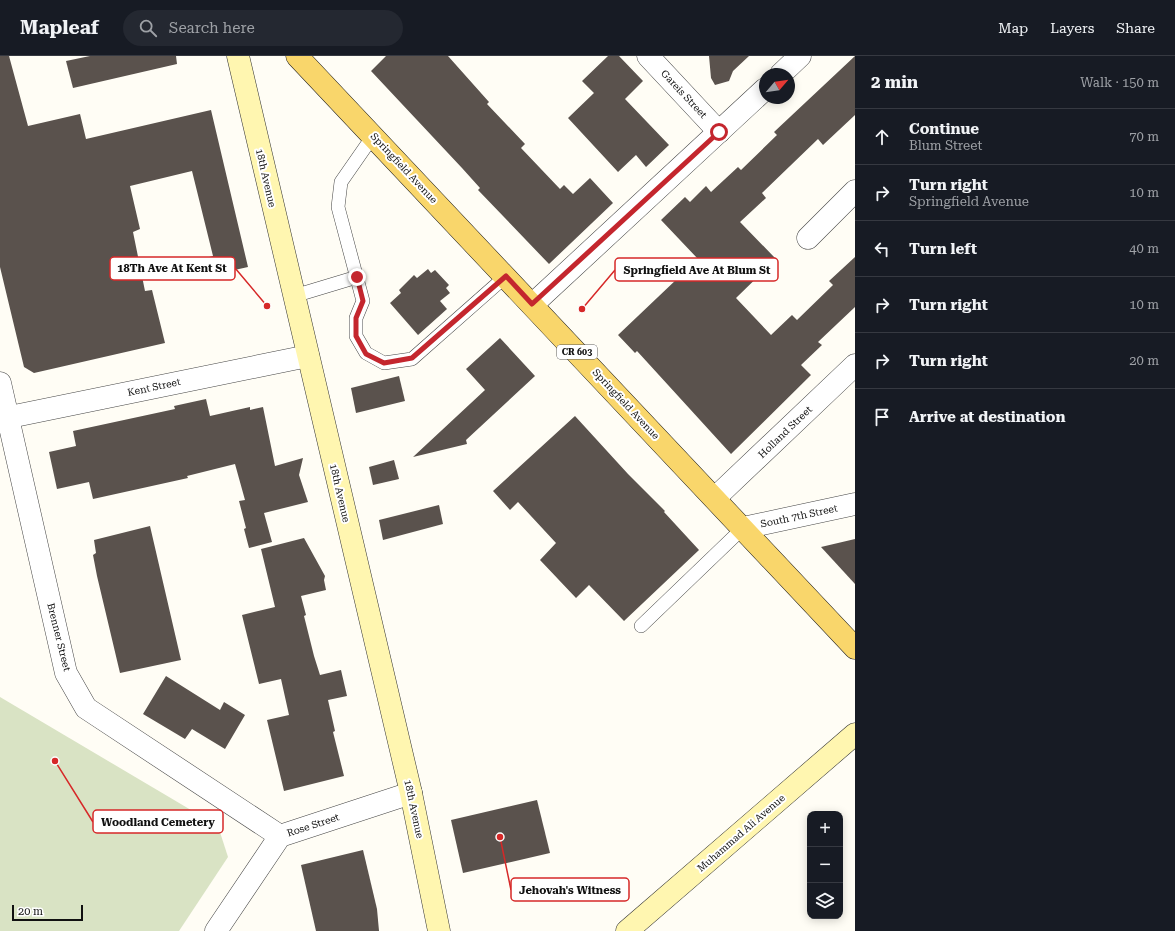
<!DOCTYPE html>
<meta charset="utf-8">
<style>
body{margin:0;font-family:"Roboto Serif",serif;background:#242831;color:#f1f3f6}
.controls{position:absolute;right:12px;bottom:12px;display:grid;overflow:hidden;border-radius:8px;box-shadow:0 2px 10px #0003}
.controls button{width:36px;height:36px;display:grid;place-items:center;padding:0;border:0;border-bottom:1px solid #363941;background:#171b24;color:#f1f3f6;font:20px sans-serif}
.compass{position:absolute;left:759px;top:12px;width:36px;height:36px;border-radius:50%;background:#171b24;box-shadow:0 2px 10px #0003;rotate:61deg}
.scale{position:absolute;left:12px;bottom:10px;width:71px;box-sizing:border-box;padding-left:4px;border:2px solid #111;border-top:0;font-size:11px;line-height:14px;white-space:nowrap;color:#111;-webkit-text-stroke:3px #fff;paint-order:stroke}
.stop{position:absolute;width:12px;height:12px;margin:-9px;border:3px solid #c4262e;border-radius:50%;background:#fff}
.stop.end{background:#c4262e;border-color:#fff;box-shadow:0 1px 4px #0008}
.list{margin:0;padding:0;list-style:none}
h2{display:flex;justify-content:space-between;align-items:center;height:52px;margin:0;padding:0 16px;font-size:17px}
h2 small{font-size:13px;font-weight:400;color:#9ea1a6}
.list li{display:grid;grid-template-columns:26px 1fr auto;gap:12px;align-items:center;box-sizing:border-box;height:56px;padding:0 16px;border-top:1px solid #363941}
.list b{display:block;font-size:15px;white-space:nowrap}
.list p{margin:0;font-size:13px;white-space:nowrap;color:#9ea1a6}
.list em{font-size:13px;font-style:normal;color:#9ea1a6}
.icon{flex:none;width:22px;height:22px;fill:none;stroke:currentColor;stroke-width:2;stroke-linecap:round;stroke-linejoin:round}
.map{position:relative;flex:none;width:855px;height:875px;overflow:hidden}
header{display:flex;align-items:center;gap:24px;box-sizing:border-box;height:56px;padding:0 20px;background:#171b24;border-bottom:1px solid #363941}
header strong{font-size:19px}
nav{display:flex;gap:22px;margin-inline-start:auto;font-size:14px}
.search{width:280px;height:36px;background:#242831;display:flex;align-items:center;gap:10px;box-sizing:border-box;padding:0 14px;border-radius:22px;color:#9ea1a6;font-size:15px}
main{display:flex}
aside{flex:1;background:#171b24}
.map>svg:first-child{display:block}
.cemetery{fill:#d9e3c4}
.building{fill:#5a524d}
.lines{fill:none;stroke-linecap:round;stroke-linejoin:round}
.service-casing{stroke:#444;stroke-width:14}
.minor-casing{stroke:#444;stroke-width:23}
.secondary-casing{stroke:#333;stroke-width:23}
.primary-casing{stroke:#222;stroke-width:23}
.service{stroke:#fff;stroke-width:13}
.minor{stroke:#fff;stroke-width:22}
.secondary{stroke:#fff6b0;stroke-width:22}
.primary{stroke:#f9d66b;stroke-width:22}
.route{stroke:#c4262e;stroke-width:5}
.labels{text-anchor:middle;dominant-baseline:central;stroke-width:4;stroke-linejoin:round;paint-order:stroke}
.shield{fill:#fff;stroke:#585858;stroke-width:1}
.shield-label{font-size:9px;font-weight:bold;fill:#111}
.street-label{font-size:10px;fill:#111;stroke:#fff}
.leader{fill:none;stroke:#d62828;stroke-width:1.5}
.callout-dot{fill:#d62828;stroke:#fff;stroke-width:1.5}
.callout{fill:#fff;stroke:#d62828;stroke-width:1.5}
.callout-label{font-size:11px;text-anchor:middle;font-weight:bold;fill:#111}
</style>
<header>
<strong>Mapleaf</strong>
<div class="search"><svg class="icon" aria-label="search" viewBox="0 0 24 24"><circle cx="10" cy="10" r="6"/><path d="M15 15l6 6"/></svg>Search here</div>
<nav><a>Map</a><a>Layers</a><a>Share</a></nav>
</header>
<main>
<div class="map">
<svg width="855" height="875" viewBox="0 0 855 875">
<rect width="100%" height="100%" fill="#fffdf5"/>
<path class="cemetery" d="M 0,641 L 218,770 L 228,801 L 179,875 L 0,875 Z"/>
<g class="building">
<path d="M 0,0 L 9,0 L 28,70 L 80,58 L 86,83 L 211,54 L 248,211 L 203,221 L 198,204 L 213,200 L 192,115 L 130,130 L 140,173 L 133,176 L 145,235 L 152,234 L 165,287 L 34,317 L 24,311 L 0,211 Z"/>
<path d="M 90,0 L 176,0 L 177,8 L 73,32 L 66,5 Z"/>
<path d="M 386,0 L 448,0 L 489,46 L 487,48 L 525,88 L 521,92 L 560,133 L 564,129 L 573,138 L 590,122 L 613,147 L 549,208 L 478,134 L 480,132 L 462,112 L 371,15 Z"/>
<path d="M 608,0 L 619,0 L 643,25 L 625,43 L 669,89 L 646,111 L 636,99 L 618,116 L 568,62 L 594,37 L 582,25 Z"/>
<path d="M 709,0 L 749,0 L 733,15 L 729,25 L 715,29 L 711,22 Z"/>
<path d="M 855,0 L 855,59 L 823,89 L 818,83 L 762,137 L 766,142 L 740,166 L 776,203 L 736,242 L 771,279 L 792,259 L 797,264 L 833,229 L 829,225 L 855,201 L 855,251 L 818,286 L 822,289 L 801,309 L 811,319 L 731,398 L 637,295 L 635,297 L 618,279 L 698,203 L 661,164 L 685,141 L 690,146 L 706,130 L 711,136 L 738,111 L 741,114 L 777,79 L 774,76 Z"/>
<path d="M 428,213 L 431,217 L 435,214 L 449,229 L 446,232 L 450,237 L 440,245 L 447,253 L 418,279 L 390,247 L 401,237 L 399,234 L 414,219 L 417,222 Z"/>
<path d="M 500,282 L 535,320 L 466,384 L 467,388 L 413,401 L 485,334 L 466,313 Z"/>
<path d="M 399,320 L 405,345 L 356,357 L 351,332 Z"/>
<path d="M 206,343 L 210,360 L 250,351 L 250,354 L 263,351 L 275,410 L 303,402 L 299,419 L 308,446 L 264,457 L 272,486 L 249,492 L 244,473 L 246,472 L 239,445 L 245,444 L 235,408 L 187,420 L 188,422 L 93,443 L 89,426 L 57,433 L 49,396 L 76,390 L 73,375 L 175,353 L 174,350 Z"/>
<path d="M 575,360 L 628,418 L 665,455 L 664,456 L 699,494 L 624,565 L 589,529 L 576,542 L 540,504 L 556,487 L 518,446 L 510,454 L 493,435 Z"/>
<path d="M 394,404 L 399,423 L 373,429 L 369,411 Z"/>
<path d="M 439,449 L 443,468 L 383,484 L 379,464 Z"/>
<path d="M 150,470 L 181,604 L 120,617 L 97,520 L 93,499 L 96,497 L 94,484 Z"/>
<path d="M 304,482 L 325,520 L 324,524 L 326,534 L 301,540 L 306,559 L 304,560 L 314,600 L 320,619 L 341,614 L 347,640 L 328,644 L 335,675 L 333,676 L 344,720 L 284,735 L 267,664 L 289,659 L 281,623 L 259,628 L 242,559 L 275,551 L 261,493 Z"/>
<path d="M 855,483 L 855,528 L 821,491 Z"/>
<path d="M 166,620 L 220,654 L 224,646 L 245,659 L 225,693 L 192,673 L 185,683 L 143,658 Z"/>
<path d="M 537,744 L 550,797 L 463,817 L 451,764 Z"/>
<path d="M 363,794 L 377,853 L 379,875 L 316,875 L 301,809 Z"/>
</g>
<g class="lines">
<defs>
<g id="service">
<path d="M 373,80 L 341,126 L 338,151 L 363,245 L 356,262 L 356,280 L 366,297 L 384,307 L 412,303 L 506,220"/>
<path d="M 294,240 L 357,221"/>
<path d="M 641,570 L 743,472"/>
</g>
<g id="minor">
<path d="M 648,0 L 719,76"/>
<path d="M 781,18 L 800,0"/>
<path d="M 808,182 L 855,135"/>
<path d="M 532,249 L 765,33"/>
<path d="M 0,327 L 66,617 L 86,652 L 280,780"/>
<path d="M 0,363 L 308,300"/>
<path d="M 715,442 L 855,309"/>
<path d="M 743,472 L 855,448"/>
<path d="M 216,875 L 280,780 L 411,737"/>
</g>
<g id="secondary">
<path d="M 238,0 L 411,737 L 439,875"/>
<path d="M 627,875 L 855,678"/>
</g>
<path id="primary" d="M 297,0 L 855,592"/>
</defs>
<use href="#service" class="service-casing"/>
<use href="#minor" class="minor-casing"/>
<use href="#secondary" class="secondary-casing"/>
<use href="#primary" class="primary-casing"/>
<use href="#service" class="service"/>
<use href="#minor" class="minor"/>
<use href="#secondary" class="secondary"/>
<use href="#primary" class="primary"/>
</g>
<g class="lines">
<path class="route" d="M 357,221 L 363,245 L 356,262 L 356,280 L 366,298 L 384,307 L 412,302 L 506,220 L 532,248 L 719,76"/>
</g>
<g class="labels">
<rect class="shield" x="557" y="289" width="40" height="14" rx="3"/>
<g class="shield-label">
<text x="577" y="296">CR 603</text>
</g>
<g class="street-label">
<text transform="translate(684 38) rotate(47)">Gareis Street</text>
<text transform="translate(404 112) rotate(47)">Springfield Avenue</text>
<text transform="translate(266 122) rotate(77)">18th Avenue</text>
<text transform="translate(154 331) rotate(-12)">Kent Street</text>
<text transform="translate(626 348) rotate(47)">Springfield Avenue</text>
<text transform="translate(785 376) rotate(-44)">Holland Street</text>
<text transform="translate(340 437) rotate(77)">18th Avenue</text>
<text transform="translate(799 460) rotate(-12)">South 7th Street</text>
<text transform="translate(59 581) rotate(76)">Brenner Street</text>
<text transform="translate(414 753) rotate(78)">18th Avenue</text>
<text transform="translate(313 769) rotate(-18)">Rose Street</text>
<text transform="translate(741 777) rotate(-41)">Muhammad Ali Avenue</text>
</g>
</g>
<path class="leader" d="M267 250L235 212M582 253L615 214M55 705L93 766M500 781L511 834"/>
<g class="callout-dot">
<circle cx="267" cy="250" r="4"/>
<circle cx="582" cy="253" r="4"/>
<circle cx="55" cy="705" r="4"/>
<circle cx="500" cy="781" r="4"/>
</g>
<g class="callout">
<rect x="110" y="201" width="125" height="23" rx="4"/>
<rect x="615" y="202" width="163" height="23" rx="4"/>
<rect x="93" y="754" width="130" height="23" rx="4"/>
<rect x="511" y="822" width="118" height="23" rx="4"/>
</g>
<g class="callout-label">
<text x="172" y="216">18Th Ave At Kent St</text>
<text x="697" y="218">Springfield Ave At Blum St</text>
<text x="158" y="770">Woodland Cemetery</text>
<text x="570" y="838">Jehovah's Witness</text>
</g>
</svg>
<div class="controls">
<button>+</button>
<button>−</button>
<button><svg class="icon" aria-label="layers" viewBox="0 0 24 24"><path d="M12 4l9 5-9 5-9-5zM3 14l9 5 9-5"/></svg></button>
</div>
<svg class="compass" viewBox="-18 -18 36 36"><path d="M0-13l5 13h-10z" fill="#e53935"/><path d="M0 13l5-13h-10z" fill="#9ea1a6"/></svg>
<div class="scale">20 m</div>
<div class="stop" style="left:719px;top:76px"></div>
<div class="stop end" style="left:357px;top:221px"></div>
</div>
<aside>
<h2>2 min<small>Walk · 150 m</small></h2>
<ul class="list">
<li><svg class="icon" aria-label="ahead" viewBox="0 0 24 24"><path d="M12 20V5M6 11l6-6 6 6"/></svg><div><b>Continue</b><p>Blum Street</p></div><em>70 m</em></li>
<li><svg class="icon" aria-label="right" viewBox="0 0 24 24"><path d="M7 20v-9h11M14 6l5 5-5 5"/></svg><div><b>Turn right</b><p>Springfield Avenue</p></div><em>10 m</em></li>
<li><svg class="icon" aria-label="left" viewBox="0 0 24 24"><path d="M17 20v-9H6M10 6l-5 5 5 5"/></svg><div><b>Turn left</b></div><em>40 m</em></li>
<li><svg class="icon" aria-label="right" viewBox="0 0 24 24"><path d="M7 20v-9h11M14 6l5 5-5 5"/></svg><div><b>Turn right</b></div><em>10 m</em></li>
<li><svg class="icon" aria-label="right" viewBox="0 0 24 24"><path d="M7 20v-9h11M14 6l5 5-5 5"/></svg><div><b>Turn right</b></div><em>20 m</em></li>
<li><svg class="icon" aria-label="arrive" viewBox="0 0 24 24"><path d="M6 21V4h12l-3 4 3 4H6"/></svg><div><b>Arrive at destination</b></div></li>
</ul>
</aside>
</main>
